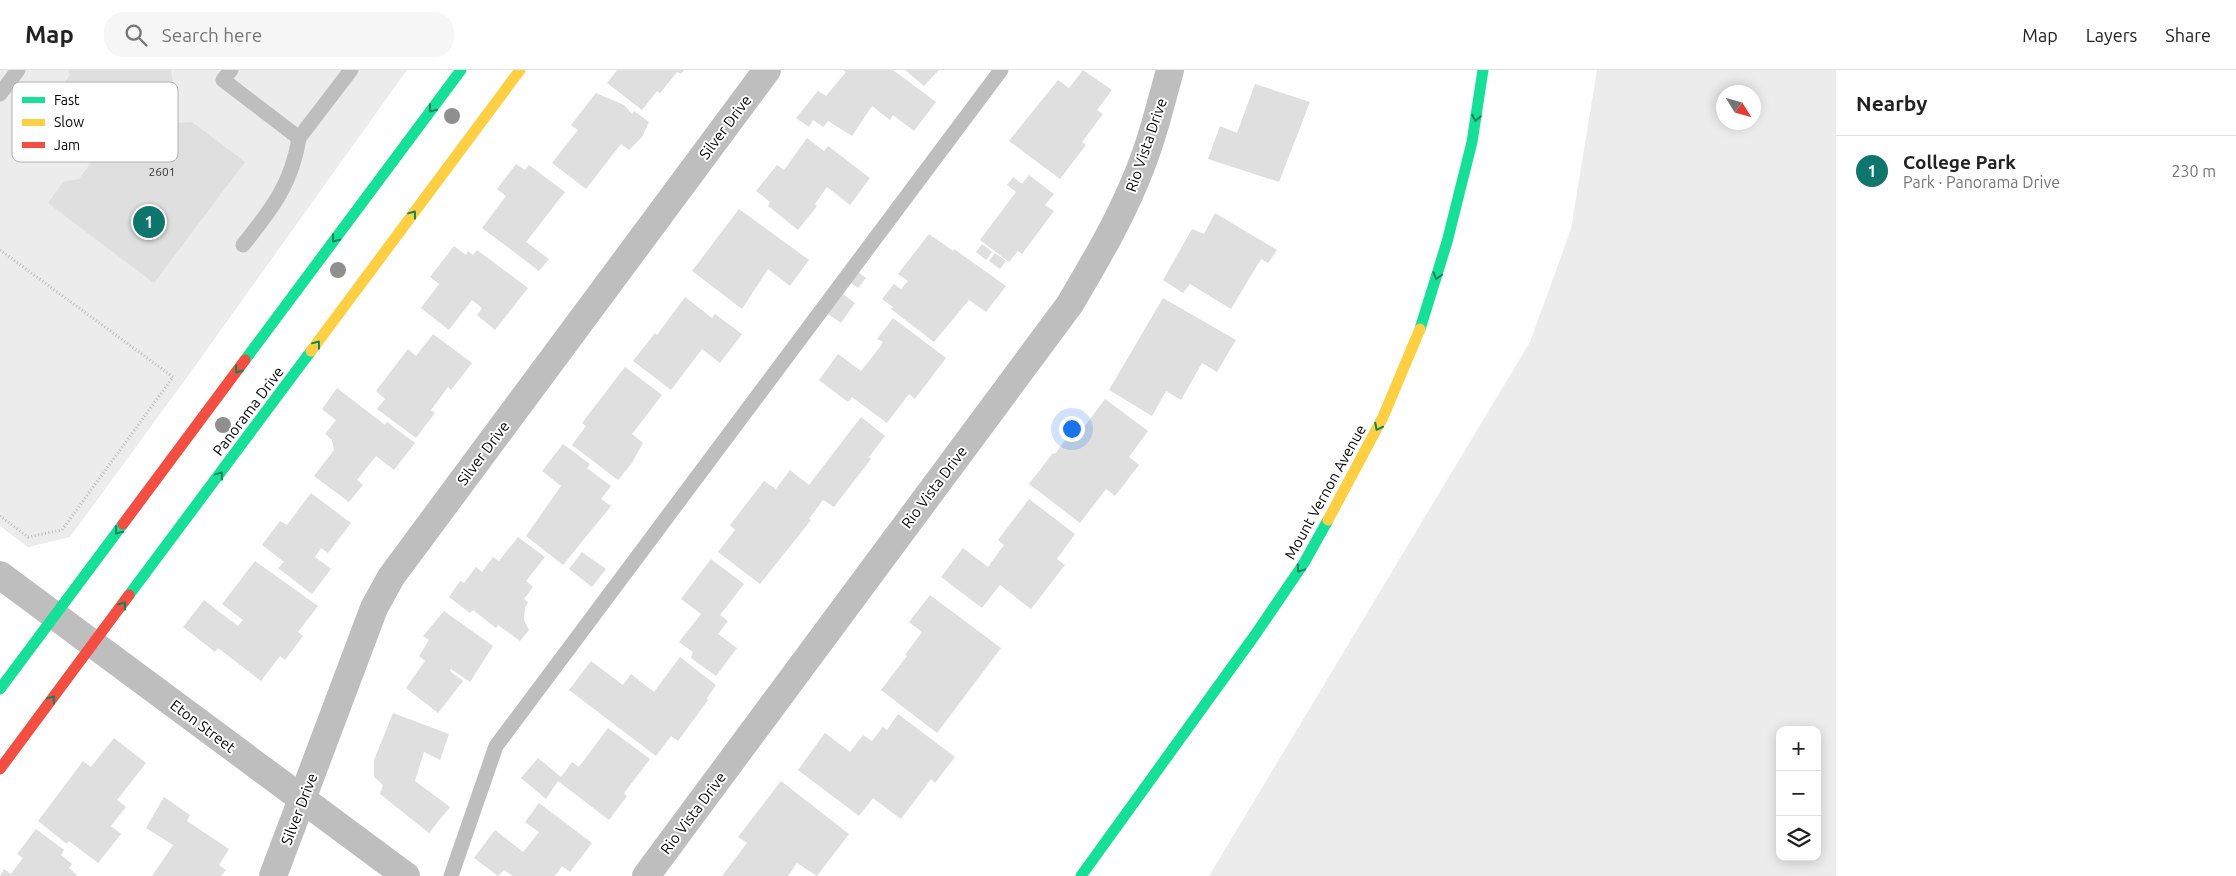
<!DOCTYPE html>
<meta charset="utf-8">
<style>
body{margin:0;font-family:Ubuntu,sans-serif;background:#f6f6f6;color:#222}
.controls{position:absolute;right:15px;bottom:15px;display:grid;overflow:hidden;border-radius:10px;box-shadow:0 2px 12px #0003}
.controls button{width:45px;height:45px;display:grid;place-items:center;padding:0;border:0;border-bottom:1px solid #e0e0e0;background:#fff;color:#222;font:25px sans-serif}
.compass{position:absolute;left:1716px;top:15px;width:45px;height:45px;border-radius:50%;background:#fff;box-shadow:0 2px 12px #0003;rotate:127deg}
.you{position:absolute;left:1071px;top:358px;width:18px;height:18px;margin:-12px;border:4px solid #fff;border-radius:50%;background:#1a73e8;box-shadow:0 0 0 8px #1a73e833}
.badge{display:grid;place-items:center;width:32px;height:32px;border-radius:50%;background:#0f766e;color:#fff;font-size:16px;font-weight:700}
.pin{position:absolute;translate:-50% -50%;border:2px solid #fff;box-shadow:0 1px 5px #0006}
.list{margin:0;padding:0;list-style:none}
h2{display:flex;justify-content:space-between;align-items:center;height:65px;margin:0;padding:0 20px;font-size:21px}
h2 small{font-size:16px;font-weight:400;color:#767676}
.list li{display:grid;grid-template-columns:32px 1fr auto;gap:15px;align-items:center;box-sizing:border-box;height:70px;padding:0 20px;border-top:1px solid #e0e0e0}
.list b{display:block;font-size:19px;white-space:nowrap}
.list p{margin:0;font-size:16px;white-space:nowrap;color:#767676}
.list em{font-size:16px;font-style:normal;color:#767676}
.icon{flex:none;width:28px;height:28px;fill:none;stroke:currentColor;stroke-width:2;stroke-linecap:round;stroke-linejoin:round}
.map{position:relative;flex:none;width:1836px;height:806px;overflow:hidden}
header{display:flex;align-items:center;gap:30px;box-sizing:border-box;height:70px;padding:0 25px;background:#fff;border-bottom:1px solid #e0e0e0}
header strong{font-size:24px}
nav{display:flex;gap:28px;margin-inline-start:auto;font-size:18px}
.search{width:350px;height:45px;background:#f6f6f6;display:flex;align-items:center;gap:12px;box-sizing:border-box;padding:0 18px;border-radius:20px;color:#767676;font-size:19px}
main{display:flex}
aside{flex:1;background:#fff}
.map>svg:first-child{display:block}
.green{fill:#ececec;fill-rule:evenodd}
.building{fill:#dfdfdf}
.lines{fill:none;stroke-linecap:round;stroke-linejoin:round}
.path{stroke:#b9b9b9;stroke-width:3;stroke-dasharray:1 2.5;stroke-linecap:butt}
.lane{stroke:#bebebe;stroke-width:15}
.street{stroke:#bebebe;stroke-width:28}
.fast{stroke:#16e098;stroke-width:11}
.slow{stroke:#ffcf43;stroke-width:11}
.jam{stroke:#f24e42;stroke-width:11}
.tree{fill:#8f8f8f}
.oneway{stroke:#0d865b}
.labels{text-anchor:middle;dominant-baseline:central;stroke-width:4;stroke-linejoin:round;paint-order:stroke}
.number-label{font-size:12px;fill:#383838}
.street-label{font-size:15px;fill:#000;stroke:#fff}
.key{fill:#fff;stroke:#b2b2b2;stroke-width:1}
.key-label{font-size:14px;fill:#000}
</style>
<header>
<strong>Map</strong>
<div class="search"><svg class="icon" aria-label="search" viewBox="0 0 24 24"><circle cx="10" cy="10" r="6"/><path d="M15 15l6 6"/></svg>Search here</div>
<nav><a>Map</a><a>Layers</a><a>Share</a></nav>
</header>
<main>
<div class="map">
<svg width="1836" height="806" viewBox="0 0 1836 806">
<rect width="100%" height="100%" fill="#fff"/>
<g class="green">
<path d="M 0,0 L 407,0 L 190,303 L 70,467 L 28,477 L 0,456 Z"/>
<path d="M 1597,0 L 1836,0 L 1836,806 L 1209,806 L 1530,272 L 1571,159 ZM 1724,22 L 1754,22 L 1754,52 L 1724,52 ZM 1780,660 L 1817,660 L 1817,787 L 1780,787 Z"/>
</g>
<g class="building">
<path d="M 68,0 L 171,0 L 175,30 L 166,22 L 149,44 L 161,54 L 192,52 L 245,92 L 154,213 L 48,133 L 63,112 L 79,109 L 102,78 L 101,74 L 76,55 L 64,70 L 36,49 L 70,5 Z"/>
<path d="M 617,0 L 684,0 L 681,4 L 677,2 L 660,23 L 657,21 L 642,40 L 607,13 Z"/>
<path d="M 843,0 L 893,0 L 936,32 L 914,61 L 893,45 L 890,50 L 872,36 L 852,66 L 828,51 L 823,57 L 813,50 L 809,57 L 796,48 L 818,21 L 826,26 L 846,2 Z"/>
<path d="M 905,0 L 939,0 L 924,16 Z"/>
<path d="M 1083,0 L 1112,20 L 1097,40 L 1103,44 L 1082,72 L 1086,75 L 1060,109 L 1009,71 L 1058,10 L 1069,18 Z"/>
<path d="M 1255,14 L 1310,32 L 1279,112 L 1208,89 L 1220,56 L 1237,63 Z"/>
<path d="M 596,23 L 624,35 L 632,44 L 634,41 L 649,52 L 642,67 L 629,80 L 621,74 L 586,119 L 552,93 L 578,60 L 571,55 Z"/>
<path d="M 807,68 L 824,81 L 828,76 L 870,108 L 850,135 L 827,117 L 815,134 L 817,136 L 798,160 L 768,136 L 770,132 L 756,121 L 777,95 L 784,100 Z"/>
<path d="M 516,94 L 525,100 L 529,95 L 565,122 L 526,172 L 549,189 L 539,201 L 482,158 L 506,126 L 497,119 Z"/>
<path d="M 1029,105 L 1054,124 L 1045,135 L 1054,141 L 1022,184 L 1018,181 L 1009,192 L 980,170 L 1016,122 L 1007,115 L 1013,107 L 1022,114 Z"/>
<path d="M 739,139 L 809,190 L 790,216 L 768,199 L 742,239 L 692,201 Z"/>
<path d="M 1215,143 L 1277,180 L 1268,193 L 1261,189 L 1231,239 L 1190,214 L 1183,223 L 1163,210 L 1192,159 L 1204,164 Z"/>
<path d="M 929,164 L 953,181 L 954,179 L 1006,216 L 986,242 L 969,230 L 934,272 L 891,239 L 893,237 L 882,229 L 894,214 L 901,219 L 908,211 L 898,204 Z"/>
<path d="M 982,174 L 992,182 L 986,190 L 976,182 Z"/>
<path d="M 454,176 L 466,185 L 468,181 L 473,185 L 477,180 L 528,218 L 495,260 L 477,245 L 482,238 L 472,230 L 449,260 L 421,238 L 439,214 L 430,207 Z"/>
<path d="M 995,183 L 1006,191 L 1000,199 L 989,191 Z"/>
<path d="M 858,202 L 866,208 L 858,218 L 851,213 Z"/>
<path d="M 842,223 L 855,233 L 841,253 L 828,244 Z"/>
<path d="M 685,227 L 712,248 L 715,244 L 742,264 L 720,293 L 702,279 L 671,320 L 633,291 L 655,263 L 657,265 Z"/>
<path d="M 1163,228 L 1236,270 L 1217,302 L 1202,293 L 1181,330 L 1166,321 L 1152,346 L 1109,320 Z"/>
<path d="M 893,248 L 946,288 L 915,329 L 909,324 L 887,353 L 852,327 L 848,332 L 819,310 L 838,284 L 861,301 L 880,277 L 883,272 L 877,269 Z"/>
<path d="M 433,264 L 472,293 L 451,320 L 448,317 L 431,340 L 435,343 L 416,368 L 377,339 L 385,329 L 376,321 L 408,279 L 416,286 Z"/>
<path d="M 625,297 L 662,325 L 632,364 L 643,373 L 632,393 L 618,410 L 572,375 L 586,356 L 582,353 Z"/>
<path d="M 337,318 L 385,355 L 387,352 L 415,373 L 394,400 L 376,386 L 357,410 L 363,415 L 349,432 L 314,406 L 334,380 L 332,370 L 325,364 L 336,350 L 322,339 Z"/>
<path d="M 1105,329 L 1148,361 L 1129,387 L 1139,395 L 1115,426 L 1106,419 L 1080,453 L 1029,414 L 1053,383 L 1055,384 L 1067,368 L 1073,372 Z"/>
<path d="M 861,347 L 885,366 L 869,387 L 871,389 L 834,437 L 823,430 L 809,449 L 811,450 L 760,514 L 718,482 L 735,460 L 730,455 L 764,411 L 776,419 L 790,400 L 809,415 Z"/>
<path d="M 563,374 L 590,394 L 587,398 L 611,416 L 601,429 L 611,436 L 563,495 L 526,466 L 561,416 L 542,401 Z"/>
<path d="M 311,423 L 351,453 L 328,483 L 321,478 L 315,487 L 331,499 L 312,524 L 278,498 L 284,492 L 262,475 L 280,451 L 287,455 Z"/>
<path d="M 1029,429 L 1075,464 L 1057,489 L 1065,495 L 1031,539 L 1000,515 L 982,538 L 941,507 L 963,478 L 988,497 L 1004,475 L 998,470 Z"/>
<path d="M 518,467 L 545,487 L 526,511 L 533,517 L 524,529 L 528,532 L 525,538 L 524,550 L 529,560 L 520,571 L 498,555 L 496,558 L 473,540 L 470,543 L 449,527 L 460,511 L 464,513 L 476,497 L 482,502 L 493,487 L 499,491 Z"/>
<path d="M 582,482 L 606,499 L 592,517 L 569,499 Z"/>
<path d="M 711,489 L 744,514 L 720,545 L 728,551 L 718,564 L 737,578 L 716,606 L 691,588 L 693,582 L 679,572 L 701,544 L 681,529 Z"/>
<path d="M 255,491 L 318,536 L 298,562 L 303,566 L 285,590 L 280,586 L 261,611 L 218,578 L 215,582 L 183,557 L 204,530 L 238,556 L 243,550 L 222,534 Z"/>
<path d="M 930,525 L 1001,578 L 937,663 L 881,620 L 907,586 L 905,585 L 922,562 L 909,552 Z"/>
<path d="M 444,541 L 493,576 L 470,612 L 451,599 L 450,601 L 463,611 L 438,643 L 406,618 L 425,591 L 419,586 L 429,570 L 423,566 Z"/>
<path d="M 680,587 L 716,615 L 707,628 L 708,630 L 678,671 L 671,666 L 656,686 L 569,620 L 591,591 L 623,615 L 631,604 L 654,622 Z"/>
<path d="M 393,643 L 449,664 L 440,690 L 424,682 L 415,711 L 450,737 L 429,763 L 380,724 L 383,715 L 374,707 L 374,690 Z"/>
<path d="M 898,644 L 955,687 L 935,713 L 931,709 L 901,749 L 873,728 L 859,746 L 798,700 L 825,663 L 850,682 L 863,665 L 872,671 L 883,657 L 887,660 Z"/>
<path d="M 608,658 L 650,689 L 624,723 L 627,726 L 609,750 L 558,711 L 546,729 L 521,708 L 538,688 L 561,707 L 572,692 L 579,697 Z"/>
<path d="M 114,668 L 146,693 L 117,730 L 126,737 L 111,756 L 121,764 L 98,793 L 69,771 L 67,774 L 38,751 L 83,691 L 91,697 Z"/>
<path d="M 781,711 L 849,764 L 817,806 L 797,793 L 788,806 L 722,806 L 747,773 L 738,767 Z"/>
<path d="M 164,727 L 190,745 L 187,751 L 229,779 L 219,795 L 226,800 L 221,806 L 152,806 L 173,775 L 146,758 Z"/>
<path d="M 539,733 L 592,773 L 570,802 L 562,796 L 555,806 L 513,806 L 504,800 L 498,806 L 474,788 L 495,760 L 523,782 L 539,762 L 525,752 Z"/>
<path d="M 36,759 L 64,780 L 61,785 L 72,794 L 69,798 L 77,805 L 76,806 L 0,806 L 4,799 L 11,804 L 23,788 L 17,784 Z"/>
</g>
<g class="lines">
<path class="path" d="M 0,180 L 173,307 L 62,460 L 28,467 L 0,446"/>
<g class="lane">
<path d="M 231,0 L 223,10 L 299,68 L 351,0"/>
<path d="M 0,24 L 18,0"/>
<path d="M 243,175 C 271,140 292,114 299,68"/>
<path d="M 451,806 L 496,676 L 1001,0"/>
</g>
<g class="street">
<path d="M 0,505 L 406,806"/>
<path d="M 273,806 L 374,538 L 391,507 L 767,0"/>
<path d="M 646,806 L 1070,234 C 1094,193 1118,153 1136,109 C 1151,74 1160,37 1170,0"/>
</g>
<g class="fast">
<path d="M 1420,259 L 1447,172 L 1472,72 L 1483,0"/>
<path d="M 245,290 L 461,0"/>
<path d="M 129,525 L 311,281"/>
<path d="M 0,619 L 123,454"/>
<path d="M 1081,806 L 1255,565 L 1304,493 L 1328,450"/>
</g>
<g class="slow">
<path d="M 311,281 L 520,0"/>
<path d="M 1328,450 L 1383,347 L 1420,259"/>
</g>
<g class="jam">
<path d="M 123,454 L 245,290"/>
<path d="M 0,699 L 129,525"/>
</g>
</g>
<g class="tree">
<circle cx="452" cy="46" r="8"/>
<circle cx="338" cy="200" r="8"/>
<circle cx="223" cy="355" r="8"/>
</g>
<defs><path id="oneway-chevron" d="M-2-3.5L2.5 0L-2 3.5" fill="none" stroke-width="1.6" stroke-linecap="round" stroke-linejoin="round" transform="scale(1.25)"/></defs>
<g class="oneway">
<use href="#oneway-chevron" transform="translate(432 39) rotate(127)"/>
<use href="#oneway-chevron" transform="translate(1476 48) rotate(99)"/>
<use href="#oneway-chevron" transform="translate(413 144) rotate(-53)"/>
<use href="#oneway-chevron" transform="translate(335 169) rotate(127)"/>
<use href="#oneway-chevron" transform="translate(1437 206) rotate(107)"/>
<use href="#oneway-chevron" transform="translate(317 274) rotate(-53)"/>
<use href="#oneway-chevron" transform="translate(238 300) rotate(127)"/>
<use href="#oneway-chevron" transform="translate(1378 357) rotate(117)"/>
<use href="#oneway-chevron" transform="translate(220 405) rotate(-53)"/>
<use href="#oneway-chevron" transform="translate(118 461) rotate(127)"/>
<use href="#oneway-chevron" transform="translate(1300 499) rotate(124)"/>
<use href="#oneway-chevron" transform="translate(123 535) rotate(-53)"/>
<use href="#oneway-chevron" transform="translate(52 629) rotate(-53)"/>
</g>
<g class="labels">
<g class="number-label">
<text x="162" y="101">2601</text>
</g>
<g class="street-label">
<text transform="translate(725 57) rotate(-53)">Silver Drive</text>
<text transform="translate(1146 75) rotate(-71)">Rio Vista Drive</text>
<text transform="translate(248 341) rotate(-53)">Panorama Drive</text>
<text transform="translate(483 383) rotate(-53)">Silver Drive</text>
<text transform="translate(934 417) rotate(-53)">Rio Vista Drive</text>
<text transform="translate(1325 422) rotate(-61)">Mount Vernon Avenue</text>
<text transform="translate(203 656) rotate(37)">Eton Street</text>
<text transform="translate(299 739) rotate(-69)">Silver Drive</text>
<text transform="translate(693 743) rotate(-53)">Rio Vista Drive</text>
</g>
</g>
<rect x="12" y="12" width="166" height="80" rx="8" class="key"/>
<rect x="22" y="27" width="23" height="6" fill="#16e098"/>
<rect x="22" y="49" width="23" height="7" fill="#ffcf43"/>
<rect x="22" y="72" width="23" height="6" fill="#f24e42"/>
<g class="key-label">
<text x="54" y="35">Fast</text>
<text x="54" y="57">Slow</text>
<text x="54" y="80">Jam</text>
</g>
</svg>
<div class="controls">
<button>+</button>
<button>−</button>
<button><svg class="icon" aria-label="layers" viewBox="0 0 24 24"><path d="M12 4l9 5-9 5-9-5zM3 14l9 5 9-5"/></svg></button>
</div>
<svg class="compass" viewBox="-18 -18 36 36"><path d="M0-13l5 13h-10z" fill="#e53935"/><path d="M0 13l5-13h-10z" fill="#767676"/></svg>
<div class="you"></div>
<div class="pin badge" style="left:149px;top:152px">1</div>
</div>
<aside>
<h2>Nearby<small></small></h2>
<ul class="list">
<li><span class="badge">1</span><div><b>College Park</b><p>Park · Panorama Drive</p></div><em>230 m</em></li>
</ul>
</aside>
</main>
